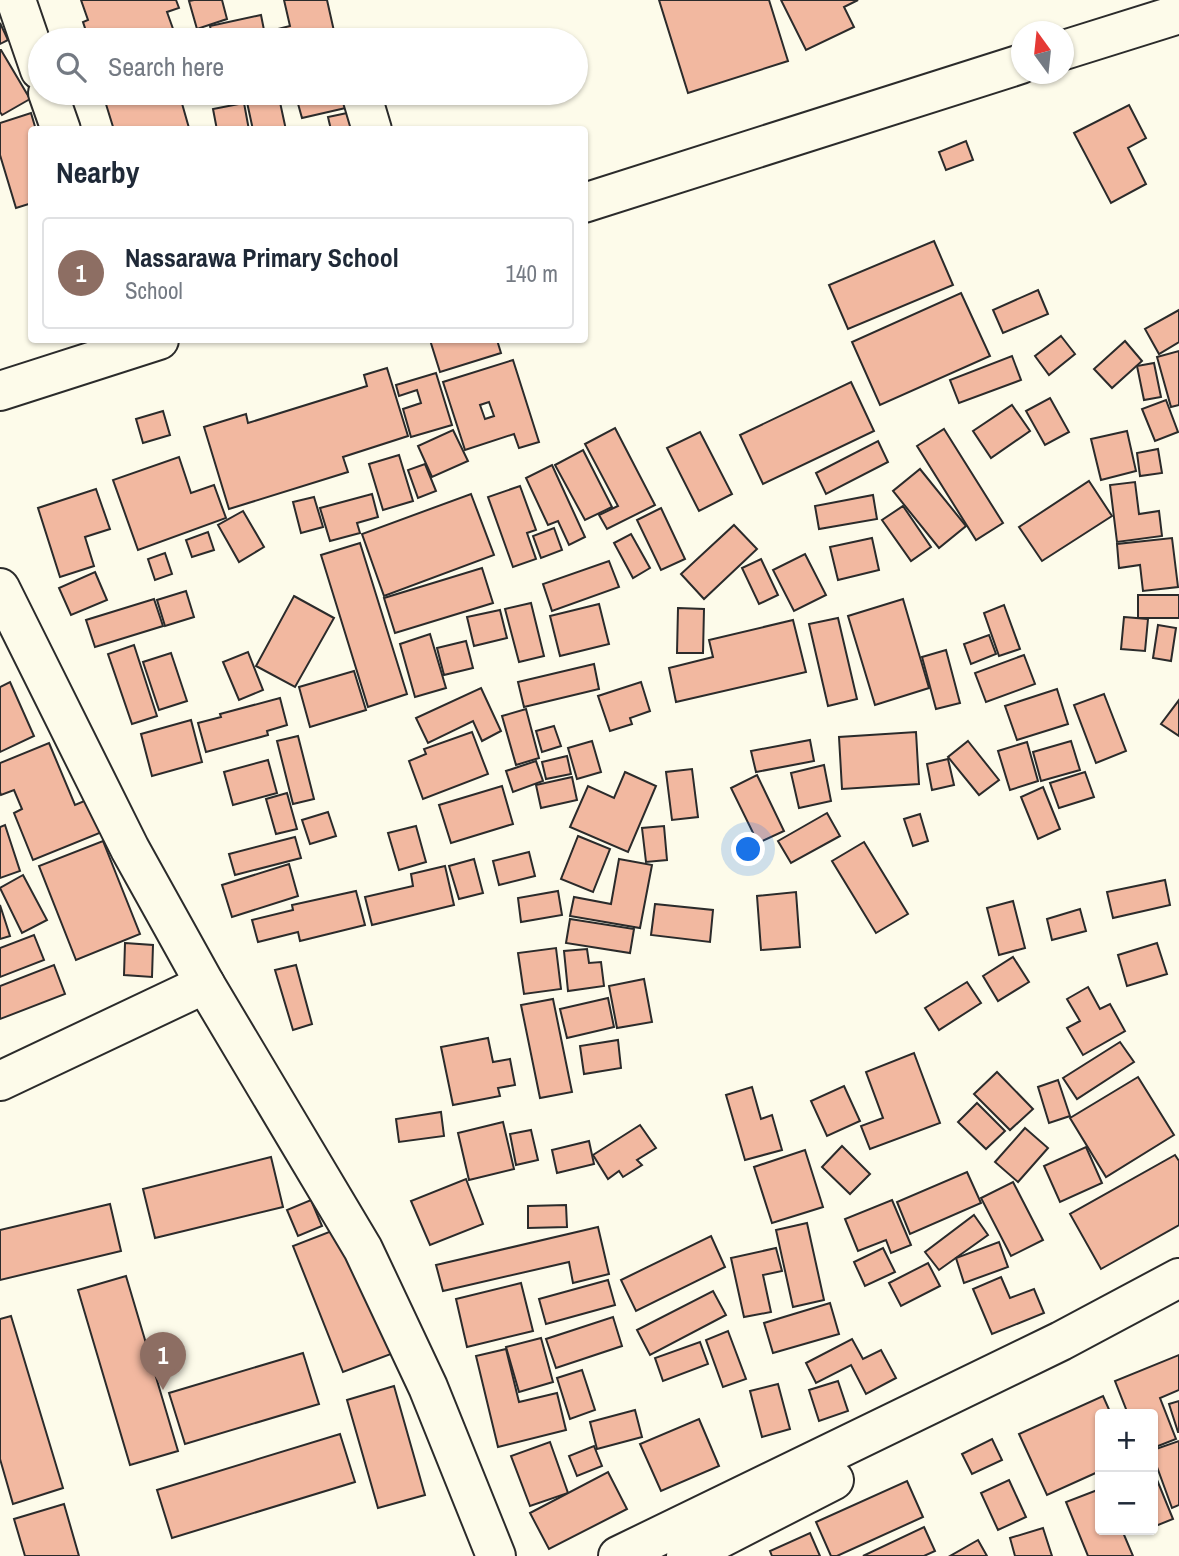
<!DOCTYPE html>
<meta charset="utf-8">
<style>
body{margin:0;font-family:"Archivo Narrow",sans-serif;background:#f2f2f3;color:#1f2937}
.controls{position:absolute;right:21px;bottom:21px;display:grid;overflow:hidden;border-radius:7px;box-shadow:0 2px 5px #0004}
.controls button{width:63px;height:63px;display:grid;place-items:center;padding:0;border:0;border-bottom:2px solid #e0e1e3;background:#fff;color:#1f2937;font:35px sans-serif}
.compass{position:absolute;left:1011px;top:21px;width:63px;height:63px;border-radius:50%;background:#fff;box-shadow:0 2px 5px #0004;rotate:345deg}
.you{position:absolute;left:749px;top:850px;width:24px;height:24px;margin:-18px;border:5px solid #fff;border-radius:50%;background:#1a73e8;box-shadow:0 0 0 10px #1a73e833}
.badge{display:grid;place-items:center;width:46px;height:46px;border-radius:50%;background:#c62828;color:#fff;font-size:23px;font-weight:700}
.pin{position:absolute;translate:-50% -58px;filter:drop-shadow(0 2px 4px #0008)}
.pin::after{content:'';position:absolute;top:37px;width:24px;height:21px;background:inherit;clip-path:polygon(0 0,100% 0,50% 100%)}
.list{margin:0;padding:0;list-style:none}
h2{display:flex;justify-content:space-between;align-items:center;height:91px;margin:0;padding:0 28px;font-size:30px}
h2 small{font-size:23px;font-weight:400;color:#747a83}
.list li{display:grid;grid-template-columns:46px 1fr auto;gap:21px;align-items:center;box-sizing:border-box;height:112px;margin:0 14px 14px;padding:0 14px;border:2px solid #e0e1e3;border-radius:7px}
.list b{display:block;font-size:26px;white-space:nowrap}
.list p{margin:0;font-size:23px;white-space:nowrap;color:#747a83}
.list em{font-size:23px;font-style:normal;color:#747a83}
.icon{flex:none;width:38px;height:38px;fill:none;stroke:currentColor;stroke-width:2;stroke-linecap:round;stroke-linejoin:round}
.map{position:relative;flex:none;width:1179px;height:1556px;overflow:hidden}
.search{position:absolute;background:#fff;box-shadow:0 2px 5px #0004;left:28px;top:28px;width:560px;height:77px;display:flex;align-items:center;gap:18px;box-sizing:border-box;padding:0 24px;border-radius:38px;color:#747a83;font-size:26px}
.panel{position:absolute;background:#fff;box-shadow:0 2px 5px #0004;left:28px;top:126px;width:560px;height:217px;border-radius:7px}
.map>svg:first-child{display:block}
.building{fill:#f2b8a0;stroke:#2b2b2b;stroke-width:2;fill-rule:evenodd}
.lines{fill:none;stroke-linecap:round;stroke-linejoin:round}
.minor-casing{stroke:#2b2b2b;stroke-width:42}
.minor{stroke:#fdfbea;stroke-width:38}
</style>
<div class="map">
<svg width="1179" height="1556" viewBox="0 0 1179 1556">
<rect width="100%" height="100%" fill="#fdfbea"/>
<g class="building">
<path d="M 81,0 L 176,0 L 179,8 L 167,12 L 177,40 L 89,40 L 83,22 L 88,20 Z"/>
<path d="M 194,0 L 222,0 L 227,19 L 197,29 L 189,1 Z"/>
<path d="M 284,0 L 327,0 L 336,40 L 268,40 L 266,32 L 290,26 Z"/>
<path d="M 659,0 L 769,0 L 788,61 L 688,93 Z"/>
<path d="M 781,0 L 858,0 L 844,7 L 854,27 L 806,50 Z"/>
<path d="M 261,15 L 266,40 L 213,40 L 210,26 Z"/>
<path d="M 0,23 L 8,40 L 0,44 Z"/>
<path d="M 0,50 L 1,50 L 30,99 L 2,115 L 0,112 Z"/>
<path d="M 134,93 L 179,93 L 189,128 L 114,130 L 105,101 Z"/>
<path d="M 211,93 L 234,93 L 216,103 Z"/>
<path d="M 245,93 L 278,93 L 286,130 L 253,130 Z"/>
<path d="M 295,93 L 347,93 L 350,107 L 302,118 Z"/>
<path d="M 244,103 L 249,130 L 217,130 L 213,109 Z"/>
<path d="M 1129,105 L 1146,138 L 1128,148 L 1146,184 L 1111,203 L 1074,133 Z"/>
<path d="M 352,112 L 355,130 L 331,130 L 328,117 Z"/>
<path d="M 31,113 L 36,130 L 32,130 L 32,203 L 16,208 L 0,155 L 0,123 Z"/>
<path d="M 966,141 L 973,160 L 946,170 L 939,152 Z"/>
<path d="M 934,241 L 953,285 L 848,329 L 829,285 Z"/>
<path d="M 1038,290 L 1048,314 L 1003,333 L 993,310 Z"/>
<path d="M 961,293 L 990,356 L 880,405 L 852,342 Z"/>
<path d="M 1179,310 L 1179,342 L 1159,354 L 1145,329 Z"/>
<path d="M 1061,336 L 1075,354 L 1049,375 L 1035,356 Z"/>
<path d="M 430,340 L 497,340 L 501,353 L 440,372 Z"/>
<path d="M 1125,341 L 1142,361 L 1112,388 L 1094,369 Z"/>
<path d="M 1179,351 L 1179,405 L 1171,407 L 1157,357 Z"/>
<path d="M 1012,356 L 1021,380 L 959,403 L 950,380 Z"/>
<path d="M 513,360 L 539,442 L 519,448 L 514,434 L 465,450 L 443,382 ZM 489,402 L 494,416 L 485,419 L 480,405 Z"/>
<path d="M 1154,363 L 1161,397 L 1144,400 L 1137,366 Z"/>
<path d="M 387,368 L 408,436 L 343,457 L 348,472 L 229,509 L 204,427 L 246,414 L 248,423 L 367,386 L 364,375 Z"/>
<path d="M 436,373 L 452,425 L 411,437 L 403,409 L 421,403 L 417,390 L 399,396 L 396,385 Z"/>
<path d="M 851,382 L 874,431 L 763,484 L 740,435 Z"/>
<path d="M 1050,398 L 1069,432 L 1045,445 L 1026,411 Z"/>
<path d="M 1166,400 L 1178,432 L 1155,441 L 1142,409 Z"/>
<path d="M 1012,405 L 1030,431 L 991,458 L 973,431 Z"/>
<path d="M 163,411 L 170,435 L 143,443 L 136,419 Z"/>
<path d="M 615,428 L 655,505 L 607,529 L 599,515 L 618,506 L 585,444 Z"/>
<path d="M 944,429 L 1003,523 L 976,540 L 917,446 Z"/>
<path d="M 453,430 L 468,461 L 432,477 L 418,446 Z"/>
<path d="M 1127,431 L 1136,471 L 1101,480 L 1091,439 Z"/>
<path d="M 700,432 L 732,494 L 699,511 L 667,448 Z"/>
<path d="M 878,441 L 888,462 L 826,494 L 816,473 Z"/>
<path d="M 1158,449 L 1162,473 L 1140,476 L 1137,453 Z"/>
<path d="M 583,450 L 612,507 L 585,520 L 555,465 Z"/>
<path d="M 399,455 L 413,501 L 383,510 L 369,464 Z"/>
<path d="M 179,457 L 191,493 L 214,485 L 226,518 L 138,550 L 113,480 Z"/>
<path d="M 425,464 L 436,491 L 418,498 L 408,470 Z"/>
<path d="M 552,465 L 585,537 L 569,545 L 558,521 L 548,525 L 526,478 Z"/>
<path d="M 920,469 L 966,526 L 939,548 L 893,491 Z"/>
<path d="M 1089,481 L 1112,516 L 1042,561 L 1019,527 Z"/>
<path d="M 1135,482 L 1139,514 L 1159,511 L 1162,536 L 1117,542 L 1110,485 Z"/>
<path d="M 520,486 L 536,530 L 527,533 L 536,559 L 513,567 L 488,497 Z"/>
<path d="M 96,489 L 110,529 L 85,537 L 94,566 L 60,577 L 38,508 Z"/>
<path d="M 372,494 L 378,517 L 357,523 L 360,533 L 330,541 L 320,508 Z"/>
<path d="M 471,494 L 494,555 L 384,596 L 362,534 Z"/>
<path d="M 873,495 L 877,519 L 819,529 L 815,506 Z"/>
<path d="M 314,497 L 323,527 L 301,533 L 293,502 Z"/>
<path d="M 903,506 L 931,547 L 911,561 L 882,520 Z"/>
<path d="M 661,508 L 685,559 L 661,570 L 637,520 Z"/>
<path d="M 243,511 L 264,547 L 239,562 L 218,525 Z"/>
<path d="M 734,525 L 757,549 L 704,599 L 681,574 Z"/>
<path d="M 554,528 L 562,550 L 541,558 L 533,536 Z"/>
<path d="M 208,532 L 214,550 L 192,557 L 186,540 Z"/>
<path d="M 631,534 L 650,568 L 633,578 L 614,543 Z"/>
<path d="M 872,538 L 879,570 L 838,580 L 830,547 Z"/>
<path d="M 1172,538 L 1178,587 L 1143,591 L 1140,565 L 1119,568 L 1117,544 Z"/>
<path d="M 360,543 L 407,694 L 368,707 L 321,555 Z"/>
<path d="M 165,553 L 172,574 L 155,580 L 148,559 Z"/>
<path d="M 805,554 L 826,595 L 794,611 L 773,570 Z"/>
<path d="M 761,559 L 778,595 L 759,604 L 742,568 Z"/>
<path d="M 609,561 L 619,587 L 552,611 L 543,584 Z"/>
<path d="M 482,568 L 493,603 L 395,633 L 384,598 Z"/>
<path d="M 95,572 L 107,600 L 71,615 L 59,588 Z"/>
<path d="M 186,591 L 194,617 L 165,626 L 157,600 Z"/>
<rect x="1138" y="595" width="41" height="23"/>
<path d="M 294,596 L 334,618 L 295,687 L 256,666 Z"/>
<path d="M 154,599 L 163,626 L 95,647 L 86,620 Z"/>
<path d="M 903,599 L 929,688 L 875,705 L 848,616 Z"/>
<path d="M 531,603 L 544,656 L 519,662 L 505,609 Z"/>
<path d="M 599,604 L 609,644 L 560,656 L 550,616 Z"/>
<path d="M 1004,605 L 1020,649 L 999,656 L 984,613 Z"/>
<path d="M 678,608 L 704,609 L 703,653 L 677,653 Z"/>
<path d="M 500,610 L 507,638 L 474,646 L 467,617 Z"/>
<path d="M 1124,617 L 1148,619 L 1145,651 L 1121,649 Z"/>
<path d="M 838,618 L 857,699 L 828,706 L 809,624 Z"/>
<path d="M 793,620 L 806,672 L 676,702 L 669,668 L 713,657 L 709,640 Z"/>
<path d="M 1158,625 L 1176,628 L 1171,661 L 1153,658 Z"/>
<path d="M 430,634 L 446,688 L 415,697 L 400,644 Z"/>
<path d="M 989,635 L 996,654 L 971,664 L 964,644 Z"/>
<path d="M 466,641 L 473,668 L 444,675 L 437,648 Z"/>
<path d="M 134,645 L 157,716 L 132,724 L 108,654 Z"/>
<path d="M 946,650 L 960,703 L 936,709 L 922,657 Z"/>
<path d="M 248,652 L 263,690 L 239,700 L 223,662 Z"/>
<path d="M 171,653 L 187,701 L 159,710 L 143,662 Z"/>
<path d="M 1024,655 L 1035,684 L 986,702 L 975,673 Z"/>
<path d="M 594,664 L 599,689 L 524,707 L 518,682 Z"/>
<path d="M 354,671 L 366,710 L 310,727 L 299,687 Z"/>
<path d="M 10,682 L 34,736 L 0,752 L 0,687 Z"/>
<path d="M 641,682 L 650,711 L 630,718 L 632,724 L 610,731 L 598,696 Z"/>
<path d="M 481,688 L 501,731 L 482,741 L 473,721 L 428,743 L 416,718 Z"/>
<path d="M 1057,689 L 1068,724 L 1017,740 L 1005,706 Z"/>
<path d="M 1104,694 L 1126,751 L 1096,763 L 1074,705 Z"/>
<path d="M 280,698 L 287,725 L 267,731 L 268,735 L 206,752 L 198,723 L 221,717 L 220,714 Z"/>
<path d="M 1179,700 L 1179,736 L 1161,724 Z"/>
<path d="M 526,709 L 539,758 L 516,765 L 502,716 Z"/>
<path d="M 191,720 L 202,762 L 152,776 L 141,734 Z"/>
<path d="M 554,726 L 561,746 L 542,752 L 536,731 Z"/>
<path d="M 472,732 L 488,774 L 423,799 L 409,761 L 426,754 L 424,749 Z"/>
<path d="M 916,732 L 919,784 L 842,789 L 839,737 Z"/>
<path d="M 298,736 L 314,799 L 293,804 L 277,741 Z"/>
<path d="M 810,740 L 814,761 L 756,772 L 751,751 Z"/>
<path d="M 592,741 L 601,772 L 577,779 L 568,748 Z"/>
<path d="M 968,741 L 999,780 L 979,795 L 948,757 Z"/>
<path d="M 1071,741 L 1080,770 L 1041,781 L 1033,752 Z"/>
<path d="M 1027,742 L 1038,781 L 1010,790 L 998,751 Z"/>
<path d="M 49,743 L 75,805 L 89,799 L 102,832 L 33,860 L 14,813 L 22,809 L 14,790 L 1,795 L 0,792 L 0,763 Z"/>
<path d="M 567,756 L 571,774 L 546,779 L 542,762 Z"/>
<path d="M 948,759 L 954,785 L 932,790 L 927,764 Z"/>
<path d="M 268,760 L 277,793 L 233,805 L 224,772 Z"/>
<path d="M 536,761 L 543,781 L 513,792 L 506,771 Z"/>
<path d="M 824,765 L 831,801 L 799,808 L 791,773 Z"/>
<path d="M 692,769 L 698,817 L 672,820 L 666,772 Z"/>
<path d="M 625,772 L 656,786 L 628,852 L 570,827 L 588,786 L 614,798 Z"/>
<path d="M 1085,772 L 1094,797 L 1059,808 L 1050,783 Z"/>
<path d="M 757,775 L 784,831 L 758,843 L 731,788 Z"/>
<path d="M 572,777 L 577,800 L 541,808 L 536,785 Z"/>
<path d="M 502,786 L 513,824 L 451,843 L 439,805 Z"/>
<path d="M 1043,787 L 1060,829 L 1038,839 L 1021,797 Z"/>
<path d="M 287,793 L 297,829 L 276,834 L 266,799 Z"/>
<path d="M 328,812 L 336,836 L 310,844 L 302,820 Z"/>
<path d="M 827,813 L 840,836 L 791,863 L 778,841 Z"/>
<path d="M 920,814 L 928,841 L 913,846 L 904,819 Z"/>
<path d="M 5,825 L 20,871 L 0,878 L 0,827 Z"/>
<path d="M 416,826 L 426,862 L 399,870 L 388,833 Z"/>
<path d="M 664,826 L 667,860 L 646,862 L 642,828 Z"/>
<path d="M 578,836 L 610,849 L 593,892 L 561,879 Z"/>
<path d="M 295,837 L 301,858 L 235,875 L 229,854 Z"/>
<path d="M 103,841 L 140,934 L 76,960 L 39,866 Z"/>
<path d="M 864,842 L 908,914 L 876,933 L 832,861 Z"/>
<path d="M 529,852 L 535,876 L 499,885 L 493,861 Z"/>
<path d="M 474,859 L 483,893 L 459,899 L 449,866 Z"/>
<path d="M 619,859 L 652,865 L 640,928 L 570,916 L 574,897 L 611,904 Z"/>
<path d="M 289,864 L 298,896 L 232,917 L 222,885 Z"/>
<path d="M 445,866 L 454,905 L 372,925 L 365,897 L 413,886 L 411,874 Z"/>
<path d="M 23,875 L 47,920 L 22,933 L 0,888 Z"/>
<path d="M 1165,880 L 1170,905 L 1113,918 L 1107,892 Z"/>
<path d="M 356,891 L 365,925 L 300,941 L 298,932 L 258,942 L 252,920 L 293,910 L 292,905 Z"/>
<path d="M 558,891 L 562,915 L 521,922 L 518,898 Z"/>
<path d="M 796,892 L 800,947 L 761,950 L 757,896 Z"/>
<path d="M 1013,901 L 1025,948 L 999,955 L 987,908 Z"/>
<path d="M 655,904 L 713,910 L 710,942 L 651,935 Z"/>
<path d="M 0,905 L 10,936 L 0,939 Z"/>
<path d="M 1080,909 L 1086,931 L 1052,940 L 1047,919 Z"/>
<path d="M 570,919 L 634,929 L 630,953 L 566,943 Z"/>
<path d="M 34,935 L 44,960 L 0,977 L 0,948 Z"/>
<path d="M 125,943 L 153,945 L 152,977 L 124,975 Z"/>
<path d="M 1157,943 L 1167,974 L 1127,986 L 1118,955 Z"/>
<path d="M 556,948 L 561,989 L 524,994 L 518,953 Z"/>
<path d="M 587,949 L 589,963 L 601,962 L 604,986 L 568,991 L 564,951 Z"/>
<path d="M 1013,957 L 1029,982 L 998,1001 L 983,976 Z"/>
<path d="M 54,965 L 65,994 L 0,1019 L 0,986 Z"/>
<path d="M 296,965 L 312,1024 L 293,1030 L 275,970 Z"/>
<path d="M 644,979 L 652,1022 L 617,1028 L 609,986 Z"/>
<path d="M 967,982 L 981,1003 L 939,1030 L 925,1008 Z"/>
<path d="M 1088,987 L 1100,1009 L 1110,1004 L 1125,1031 L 1083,1055 L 1067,1028 L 1080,1021 L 1067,999 Z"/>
<path d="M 608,998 L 614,1027 L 567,1038 L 560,1009 Z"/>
<path d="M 553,999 L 572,1092 L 540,1098 L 521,1005 Z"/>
<path d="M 488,1038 L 493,1062 L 510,1059 L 515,1085 L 498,1088 L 500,1096 L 453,1105 L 441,1047 Z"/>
<path d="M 618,1040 L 621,1068 L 584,1074 L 580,1046 Z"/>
<path d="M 1120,1042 L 1134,1062 L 1077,1099 L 1063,1078 Z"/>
<path d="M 914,1053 L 940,1123 L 870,1149 L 861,1126 L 883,1118 L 866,1072 Z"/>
<path d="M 997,1072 L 1033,1109 L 1010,1130 L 974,1094 Z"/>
<path d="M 1138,1077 L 1174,1135 L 1106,1177 L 1070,1118 Z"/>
<path d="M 1058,1080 L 1070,1116 L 1049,1123 L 1038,1087 Z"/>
<path d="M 844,1086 L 860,1121 L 827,1136 L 811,1101 Z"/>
<path d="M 752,1087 L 761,1119 L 772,1115 L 782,1150 L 745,1160 L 726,1095 Z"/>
<path d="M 977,1103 L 1005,1131 L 986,1149 L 958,1122 Z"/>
<path d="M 441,1112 L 444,1136 L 399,1142 L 396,1119 Z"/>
<path d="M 503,1122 L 514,1169 L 469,1180 L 458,1133 Z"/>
<path d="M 640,1125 L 656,1148 L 637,1160 L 642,1165 L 623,1177 L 619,1171 L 608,1179 L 593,1155 Z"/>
<path d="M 1025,1128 L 1048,1148 L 1018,1182 L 995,1162 Z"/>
<path d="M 531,1130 L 538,1160 L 516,1165 L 510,1134 Z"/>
<path d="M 589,1141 L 594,1164 L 557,1173 L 552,1150 Z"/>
<path d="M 842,1146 L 870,1174 L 850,1194 L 822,1167 Z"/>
<path d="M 1086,1147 L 1102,1183 L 1060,1202 L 1044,1166 Z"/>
<path d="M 805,1150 L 823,1207 L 772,1223 L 754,1167 Z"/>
<path d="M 1175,1155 L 1179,1161 L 1179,1225 L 1101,1269 L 1070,1214 Z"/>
<path d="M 271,1157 L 283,1207 L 155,1238 L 143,1189 Z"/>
<path d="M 967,1172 L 981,1203 L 910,1234 L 897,1202 Z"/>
<path d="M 466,1179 L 483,1224 L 430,1245 L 411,1201 Z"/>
<path d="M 1013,1182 L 1043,1240 L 1011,1256 L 981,1198 Z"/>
<path d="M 311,1200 L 322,1226 L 298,1236 L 287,1210 Z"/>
<path d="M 892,1200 L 911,1245 L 891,1253 L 886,1240 L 858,1251 L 845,1219 Z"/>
<path d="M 110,1204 L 121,1251 L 0,1280 L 0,1230 Z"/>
<path d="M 566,1205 L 567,1227 L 528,1228 L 528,1206 Z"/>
<path d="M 974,1215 L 988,1235 L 939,1270 L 925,1252 Z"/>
<path d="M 807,1223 L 824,1300 L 793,1307 L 776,1230 Z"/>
<path d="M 342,1227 L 391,1354 L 343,1372 L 293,1246 Z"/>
<path d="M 598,1227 L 609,1274 L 573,1283 L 569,1262 L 443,1291 L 436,1265 Z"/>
<path d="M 711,1236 L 725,1267 L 636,1311 L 621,1280 Z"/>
<path d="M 999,1242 L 1008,1267 L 964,1283 L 956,1258 Z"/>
<path d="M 776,1248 L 782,1271 L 763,1275 L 771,1312 L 744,1317 L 731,1258 Z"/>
<path d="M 883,1248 L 895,1272 L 865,1286 L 854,1262 Z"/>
<path d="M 928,1263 L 940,1286 L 901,1306 L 889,1283 Z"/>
<path d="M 126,1276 L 178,1451 L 130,1465 L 78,1290 Z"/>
<path d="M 1001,1277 L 1010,1298 L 1034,1289 L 1044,1313 L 992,1334 L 973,1289 Z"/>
<path d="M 608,1280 L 615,1305 L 546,1324 L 539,1299 Z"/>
<path d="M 521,1283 L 533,1331 L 467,1347 L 456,1299 Z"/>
<path d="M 713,1291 L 726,1315 L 650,1355 L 637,1330 Z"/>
<path d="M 830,1303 L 839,1334 L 773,1353 L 764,1323 Z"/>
<path d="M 11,1316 L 63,1488 L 13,1504 L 0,1459 L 0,1319 Z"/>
<path d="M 613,1317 L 622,1346 L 556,1368 L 546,1339 Z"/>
<path d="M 728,1331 L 746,1379 L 723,1387 L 706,1340 Z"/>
<path d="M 541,1338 L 553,1382 L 519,1392 L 506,1347 Z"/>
<path d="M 852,1339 L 863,1359 L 881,1350 L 896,1378 L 866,1394 L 851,1365 L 816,1383 L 806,1363 Z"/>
<path d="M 700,1342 L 708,1364 L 663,1381 L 655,1358 Z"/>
<path d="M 506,1349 L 519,1402 L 557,1393 L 566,1430 L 498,1447 L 476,1356 Z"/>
<path d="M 303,1353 L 319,1404 L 185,1444 L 169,1393 Z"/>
<path d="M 1179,1355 L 1179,1390 L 1160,1398 L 1176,1439 L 1153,1448 L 1153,1414 L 1128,1414 L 1115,1381 Z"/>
<path d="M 582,1370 L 595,1410 L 570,1419 L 557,1378 Z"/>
<path d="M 838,1381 L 848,1411 L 819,1421 L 809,1390 Z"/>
<path d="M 778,1384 L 790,1429 L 762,1437 L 750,1391 Z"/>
<path d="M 394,1386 L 425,1495 L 378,1508 L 347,1400 Z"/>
<path d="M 1103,1396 L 1111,1414 L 1100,1414 L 1100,1471 L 1047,1495 L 1019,1434 Z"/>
<path d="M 1179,1401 L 1179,1432 L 1178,1432 L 1169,1404 Z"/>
<path d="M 635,1410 L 642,1437 L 597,1449 L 590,1422 Z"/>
<path d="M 699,1419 L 719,1466 L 661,1491 L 640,1444 Z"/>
<path d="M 340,1434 L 355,1482 L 172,1538 L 157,1490 Z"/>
<path d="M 992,1439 L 1002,1460 L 972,1474 L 962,1454 Z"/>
<path d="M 1179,1441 L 1179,1505 L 1172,1508 L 1153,1456 L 1153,1450 Z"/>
<path d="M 550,1442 L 568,1493 L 530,1506 L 511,1456 Z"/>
<path d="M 594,1446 L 602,1466 L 577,1476 L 569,1456 Z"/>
<path d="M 1153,1470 L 1173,1519 L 1153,1527 Z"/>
<path d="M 608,1472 L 627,1509 L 549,1549 L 530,1513 Z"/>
<path d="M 1009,1480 L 1026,1517 L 998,1530 L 981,1493 Z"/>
<path d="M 907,1481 L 923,1517 L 837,1556 L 831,1556 L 816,1522 Z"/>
<path d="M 1100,1489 L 1100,1530 L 1122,1530 L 1133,1556 L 1088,1556 L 1066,1502 Z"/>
<path d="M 64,1504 L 79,1556 L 25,1556 L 14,1519 Z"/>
<path d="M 924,1527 L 935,1551 L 924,1556 L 863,1556 Z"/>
<path d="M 1043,1528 L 1052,1556 L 1015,1556 L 1010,1538 Z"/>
<path d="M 810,1533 L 820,1556 L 772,1556 L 770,1551 Z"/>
<path d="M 978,1540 L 987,1556 L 950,1556 Z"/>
</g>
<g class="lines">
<defs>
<g id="minor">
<path d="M 16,0 L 40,70"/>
<path d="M 1064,50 L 1179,14"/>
<path d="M 48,93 L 61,130"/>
<path d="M 361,93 L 372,130"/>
<path d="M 584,203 L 1021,64"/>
<path d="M 0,391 L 159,340"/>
<path d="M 0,588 L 130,849 L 205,984 L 363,1249 L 428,1387 L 496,1556"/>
<path d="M 0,1081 L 205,984"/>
<path d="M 618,1556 L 1061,1341 L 1179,1278"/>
<path d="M 686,1556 L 834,1480"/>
</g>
</defs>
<use href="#minor" class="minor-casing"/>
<use href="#minor" class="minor"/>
</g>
</svg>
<div class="controls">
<button>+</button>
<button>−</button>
</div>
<svg class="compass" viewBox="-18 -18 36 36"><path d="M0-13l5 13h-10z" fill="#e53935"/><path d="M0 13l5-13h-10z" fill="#747a83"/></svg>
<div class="you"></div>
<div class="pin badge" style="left:163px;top:1390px;background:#8d6e63">1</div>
<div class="search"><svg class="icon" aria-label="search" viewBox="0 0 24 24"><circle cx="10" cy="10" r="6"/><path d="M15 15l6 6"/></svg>Search here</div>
<section class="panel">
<h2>Nearby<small></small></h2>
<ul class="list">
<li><span class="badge" style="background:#8d6e63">1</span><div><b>Nassarawa Primary School</b><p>School</p></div><em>140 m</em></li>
</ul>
</section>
</div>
